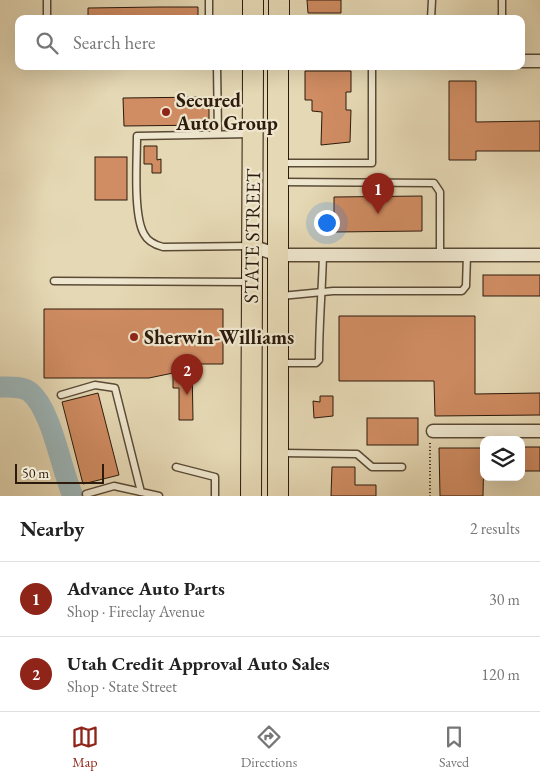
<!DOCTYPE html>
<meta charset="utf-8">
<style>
body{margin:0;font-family:"EB Garamond",serif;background:#f2f2f2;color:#222}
.controls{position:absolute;right:15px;bottom:15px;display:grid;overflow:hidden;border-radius:10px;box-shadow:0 5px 20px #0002}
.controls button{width:45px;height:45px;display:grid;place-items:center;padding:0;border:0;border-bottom:1px solid #e0e0e0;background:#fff;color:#222;font:25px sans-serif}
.scale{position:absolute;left:15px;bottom:12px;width:89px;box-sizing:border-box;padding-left:5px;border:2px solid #2c1a0c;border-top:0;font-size:14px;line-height:18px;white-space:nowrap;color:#2c1a0c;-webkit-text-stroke:4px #eee6ce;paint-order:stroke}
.you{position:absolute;left:326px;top:222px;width:18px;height:18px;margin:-12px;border:4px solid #fff;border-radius:50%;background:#1a73e8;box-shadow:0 0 0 8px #1a73e833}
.badge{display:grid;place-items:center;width:32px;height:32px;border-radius:50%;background:#8f2418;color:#fff;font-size:16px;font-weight:700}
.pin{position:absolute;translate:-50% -41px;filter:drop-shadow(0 1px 2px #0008)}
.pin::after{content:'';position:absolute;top:26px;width:18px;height:15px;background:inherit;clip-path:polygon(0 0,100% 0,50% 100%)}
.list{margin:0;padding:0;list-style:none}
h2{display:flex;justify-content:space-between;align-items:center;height:65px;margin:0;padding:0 20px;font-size:21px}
h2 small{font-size:16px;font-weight:400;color:#767676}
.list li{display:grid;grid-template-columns:32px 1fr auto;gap:15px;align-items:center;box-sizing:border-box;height:75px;padding:0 20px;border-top:1px solid #e0e0e0}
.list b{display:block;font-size:19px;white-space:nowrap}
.list p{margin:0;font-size:16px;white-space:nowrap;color:#767676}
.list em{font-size:16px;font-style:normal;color:#767676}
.icon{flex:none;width:28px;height:28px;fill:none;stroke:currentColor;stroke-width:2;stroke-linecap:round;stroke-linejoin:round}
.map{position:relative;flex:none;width:540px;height:496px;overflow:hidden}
.search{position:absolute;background:#fff;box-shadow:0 5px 20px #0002;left:15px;right:15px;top:15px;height:55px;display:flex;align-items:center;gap:12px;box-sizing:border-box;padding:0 18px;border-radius:10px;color:#767676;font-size:19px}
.sheet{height:215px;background:#fff}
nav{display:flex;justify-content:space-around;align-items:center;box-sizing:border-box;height:70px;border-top:1px solid #e0e0e0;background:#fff;font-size:14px;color:#767676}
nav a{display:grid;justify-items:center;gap:2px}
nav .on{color:#8f2418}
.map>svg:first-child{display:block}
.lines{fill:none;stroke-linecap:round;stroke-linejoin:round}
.river{stroke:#9cb6b9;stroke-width:21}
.building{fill:#d08c62;stroke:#2c1a0c}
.service-casing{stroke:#5a4a36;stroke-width:9}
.minor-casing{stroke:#5a4a36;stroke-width:15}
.primary-casing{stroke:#2c1a0c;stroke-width:22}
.path{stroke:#2c1a0c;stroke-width:2;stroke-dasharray:1 2.5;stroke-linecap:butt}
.service{stroke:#eee6ce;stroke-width:6}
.minor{stroke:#eee6ce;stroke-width:12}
.primary{stroke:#e5d8b4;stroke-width:20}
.poi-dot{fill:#8f2418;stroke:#eee6ce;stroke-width:2}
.labels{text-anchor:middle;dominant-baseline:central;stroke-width:4.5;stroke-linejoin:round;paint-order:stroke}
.poi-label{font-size:20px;font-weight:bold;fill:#2c1a0c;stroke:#eee6ce;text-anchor:start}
.street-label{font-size:20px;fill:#2c1a0c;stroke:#eee6ce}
</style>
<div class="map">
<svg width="540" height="496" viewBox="0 0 540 496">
<rect width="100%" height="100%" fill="#e5d8b4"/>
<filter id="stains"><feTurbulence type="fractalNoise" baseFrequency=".004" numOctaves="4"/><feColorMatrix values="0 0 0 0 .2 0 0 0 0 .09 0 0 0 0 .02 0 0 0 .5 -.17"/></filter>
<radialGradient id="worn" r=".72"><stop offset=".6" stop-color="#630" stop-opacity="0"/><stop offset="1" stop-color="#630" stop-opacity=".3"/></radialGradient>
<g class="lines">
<path class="river" d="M 0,387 C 9,387 23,386 30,392 C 52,410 61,470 73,496"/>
</g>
<g class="building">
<path d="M 307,0 L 341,0 L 341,13 L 308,13 Z"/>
<path d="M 159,7 L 198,7 L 198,19 L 88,19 L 88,8 Z"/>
<path d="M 305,71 L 351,71 L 351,92 L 346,92 L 346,110 L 351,110 L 350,142 L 321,145 L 322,112 L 312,111 L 312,100 L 305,100 Z"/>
<path d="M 449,81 L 476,81 L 476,122 L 540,121 L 540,151 L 476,151 L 476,160 L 449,160 Z"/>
<path d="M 209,97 L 209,125 L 124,126 L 123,98 Z"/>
<path d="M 144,146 L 157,146 L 157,160 L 161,159 L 161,173 L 152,173 L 152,164 L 144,164 Z"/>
<rect x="95" y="157" width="32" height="43"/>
<path d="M 422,196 L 422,231 L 334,232 L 334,197 Z"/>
<rect x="483" y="275" width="57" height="21"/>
<path d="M 44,309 L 223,309 L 223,364 L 192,364 L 193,420 L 179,420 L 179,388 L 173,388 L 173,373 L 149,378 L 44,378 Z"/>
<path d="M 339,316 L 475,316 L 475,394 L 540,393 L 540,415 L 435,416 L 434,381 L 339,381 Z"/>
<path d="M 98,393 L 119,475 L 83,484 L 62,402 Z"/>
<path d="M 320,396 L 333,396 L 333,416 L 314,418 L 313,401 L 320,402 Z"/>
<rect x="367" y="418" width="51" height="27"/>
<rect x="521" y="447" width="19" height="24"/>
<path d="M 439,448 L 484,448 L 483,496 L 440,496 Z"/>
<path d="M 332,467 L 355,467 L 355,485 L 376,485 L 376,496 L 331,496 Z"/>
</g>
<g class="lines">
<defs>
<g id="service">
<path d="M 47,0 L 47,19"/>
<path d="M 209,19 L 209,0"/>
<path d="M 431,19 L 432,0"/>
<path d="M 502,19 L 502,0"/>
<path d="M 217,66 L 218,134"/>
<path d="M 280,163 L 372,163 L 372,66"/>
<path d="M 280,182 L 434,183 L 440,192 L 440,255"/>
<path d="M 250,246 L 163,247 C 155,245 148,242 144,234 C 133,215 137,160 137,136 L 251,134"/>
<path d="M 54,281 L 250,282"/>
<path d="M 281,296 L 333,291 L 462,291 L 466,286 L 467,255"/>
<path d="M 281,363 L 316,363 L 319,360 C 319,324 322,291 323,255"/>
<path d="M 61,395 L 95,385 L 115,388 L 141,492 L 159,496"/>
<path d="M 282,453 L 357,454 L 372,467 L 402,467"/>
<path d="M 176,467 L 215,477 L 215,496"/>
<path d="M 86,494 L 114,486 L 141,492"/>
</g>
<g id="minor">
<path d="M 521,61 L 540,61"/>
<path d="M 251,246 L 279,255 L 540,255"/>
<path d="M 433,431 L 540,431"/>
</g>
<g id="primary">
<path d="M 253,19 L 253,0"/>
<path d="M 279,19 L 279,0"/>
<path d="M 251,496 L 253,66"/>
<path d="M 278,496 L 278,66"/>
</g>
</defs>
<use href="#service" class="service-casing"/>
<use href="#minor" class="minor-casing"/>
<use href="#primary" class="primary-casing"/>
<path class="path" d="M 430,443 L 430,496"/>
<use href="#service" class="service"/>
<use href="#minor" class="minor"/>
<use href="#primary" class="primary"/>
</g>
<g class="poi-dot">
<circle cx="166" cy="112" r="5"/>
<circle cx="134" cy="337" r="5"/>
</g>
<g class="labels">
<g class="poi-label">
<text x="176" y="100">Secured<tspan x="176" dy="23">Auto Group</tspan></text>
<text x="144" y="337">Sherwin-Williams</text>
</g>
<g class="street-label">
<text transform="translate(252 236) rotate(-89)">STATE STREET</text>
</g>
</g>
<rect width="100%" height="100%" filter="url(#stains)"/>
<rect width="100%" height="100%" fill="url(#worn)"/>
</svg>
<div class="controls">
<button><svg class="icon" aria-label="layers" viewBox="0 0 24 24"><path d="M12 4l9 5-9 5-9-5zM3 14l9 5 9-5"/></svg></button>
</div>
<div class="scale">50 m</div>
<div class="you"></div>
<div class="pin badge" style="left:378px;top:214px">1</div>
<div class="pin badge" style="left:187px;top:395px">2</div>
<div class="search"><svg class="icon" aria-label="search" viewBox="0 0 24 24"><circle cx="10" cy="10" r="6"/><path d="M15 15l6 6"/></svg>Search here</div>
</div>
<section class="sheet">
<h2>Nearby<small>2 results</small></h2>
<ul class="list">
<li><span class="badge">1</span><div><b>Advance Auto Parts</b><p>Shop · Fireclay Avenue</p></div><em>30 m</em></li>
<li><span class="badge">2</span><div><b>Utah Credit Approval Auto Sales</b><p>Shop · State Street</p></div><em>120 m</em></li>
</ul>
</section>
<nav>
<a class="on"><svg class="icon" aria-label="map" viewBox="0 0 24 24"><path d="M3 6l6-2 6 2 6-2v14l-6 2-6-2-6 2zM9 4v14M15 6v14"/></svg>Map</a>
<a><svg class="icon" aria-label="directions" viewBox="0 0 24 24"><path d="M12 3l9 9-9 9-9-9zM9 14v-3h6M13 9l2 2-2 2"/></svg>Directions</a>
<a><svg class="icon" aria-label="saved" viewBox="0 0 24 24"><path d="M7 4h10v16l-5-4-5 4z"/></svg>Saved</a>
</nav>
